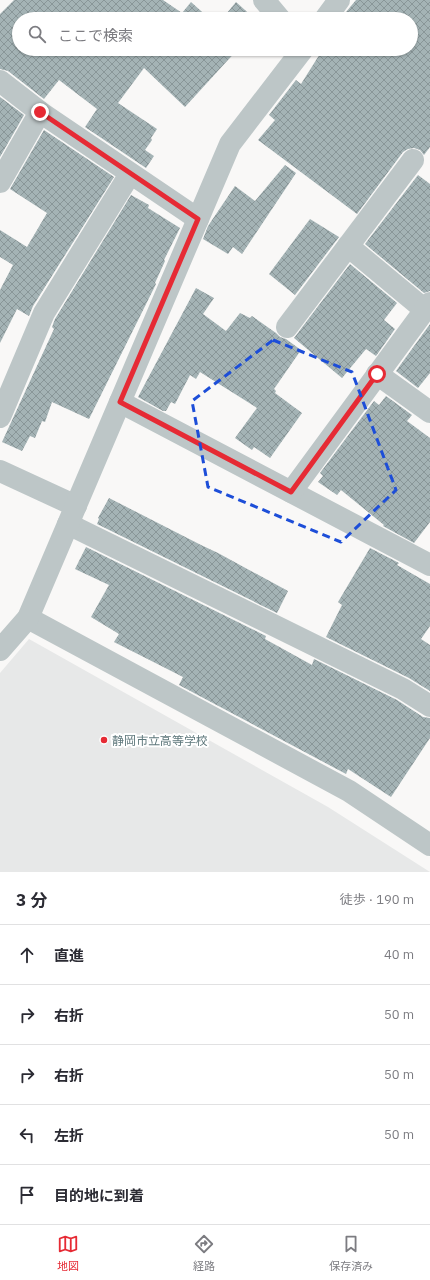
<!DOCTYPE html>
<html lang="ja">
<meta charset="utf-8">
<style>
body{margin:0;font-family:"IBM Plex Sans","Noto Sans JP",sans-serif;background:#f7f7f7;color:#2b2b33}
.stop{position:absolute;width:12px;height:12px;margin:-9px;border:3px solid #e62a34;border-radius:50%;background:#fff}
.stop.end{background:#e62a34;border-color:#fff;box-shadow:0 1px 4px #0008}
.list{margin:0;padding:0;list-style:none}
h2{display:flex;justify-content:space-between;align-items:center;height:52px;margin:0;padding:0 16px;font-size:17px}
h2 small{font-size:13px;font-weight:400;color:#7c7c81}
.list li{display:grid;grid-template-columns:26px 1fr auto;gap:12px;align-items:center;box-sizing:border-box;height:60px;padding:0 16px;border-top:1px solid #e1e1e2}
.list b{display:block;font-size:15px;white-space:nowrap}
.list em{font-size:13px;font-style:normal;color:#7c7c81}
.icon{flex:none;width:22px;height:22px;fill:none;stroke:currentColor;stroke-width:2;stroke-linecap:round;stroke-linejoin:round}
.map{position:relative;flex:none;width:430px;height:872px;overflow:hidden}
.search{position:absolute;background:#fff;box-shadow:0 1px 3px #0004;left:12px;right:12px;top:12px;height:44px;display:flex;align-items:center;gap:10px;box-sizing:border-box;padding:0 14px;border-radius:22px;color:#7c7c81;font-size:15px}
.sheet{height:352px;background:#fff}
nav{display:flex;justify-content:space-around;align-items:center;box-sizing:border-box;height:56px;border-top:1px solid #e1e1e2;background:#fff;font-size:11px;color:#7c7c81}
nav a{display:grid;justify-items:center;gap:2px}
nav .on{color:#e62a34}
.map>svg:first-child{display:block}
.built{fill:#e7e8e8}
.building{fill:url(#building-cross-hatch)}
.lines{fill:none;stroke-linecap:round;stroke-linejoin:round}
.street{stroke:#bdc6c7;stroke-width:22}
.route{stroke:#e62a34;stroke-width:5}
.marked{fill:none;stroke:#1d4ed8;stroke-width:3;stroke-dasharray:8 5;stroke-linejoin:round}
.poi-dot{fill:#e62a34;stroke:#fff;stroke-width:1.5}
.labels{text-anchor:middle;dominant-baseline:central;stroke-width:4;stroke-linejoin:round;paint-order:stroke}
.poi-label{font-size:12px;fill:#5f787c;stroke:#fff;text-anchor:start}
</style>
<div class="map">
<svg width="430" height="872" viewBox="0 0 430 872">
<defs>
<pattern id="building-cross-hatch" width="8" height="8" patternUnits="userSpaceOnUse"><rect width="8" height="8" fill="#a4b3b5"/><path d="M0 0l8 8M0 8l8-8" fill="none" stroke="#899698"/></pattern>
</defs>
<rect width="100%" height="100%" fill="#f9f8f7"/>
<path class="built" d="M 29,639 L 328,807 L 430,872 L 0,872 L 0,673 Z"/>
<g class="building">
<path d="M 14,0 L 163,0 L 182,13 L 191,2 L 210,19 L 19,19 L 19,49 L 238,49 L 185,107 L 144,68 L 118,103 L 157,129 L 151,138 L 152,140 L 145,150 L 154,156 L 146,168 L 85,127 L 97,109 L 59,80 L 44,99 L 8,71 L 0,69 L 0,14 Z"/>
<path d="M 356,0 L 430,0 L 430,147 L 424,155 L 420,150 L 414,148 L 408,149 L 403,152 L 357,214 L 258,140 L 275,120 L 269,115 L 296,80 L 301,84 L 323,49 L 411,49 L 411,19 L 354,19 L 346,12 Z"/>
<path d="M 236,2 L 255,19 L 222,19 Z"/>
<path d="M 0,97 L 24,115 L 0,157 Z"/>
<path d="M 44,130 L 114,177 L 33,306 L 29,316 L 17,309 L 0,343 L 0,290 L 13,265 L 0,257 L 0,230 L 27,247 L 47,213 L 10,189 Z"/>
<path d="M 285,165 L 296,173 L 242,254 L 233,247 L 228,254 L 203,239 L 208,226 L 235,186 L 255,201 Z"/>
<path d="M 418,175 L 430,184 L 430,291 L 424,293 L 365,244 Z"/>
<path d="M 131,195 L 149,205 L 148,208 L 180,228 L 164,260 L 165,261 L 155,283 L 156,284 L 89,419 L 52,402 L 45,422 L 42,421 L 35,438 L 30,436 L 22,451 L 2,442 L 54,329 L 52,327 L 55,319 Z"/>
<path d="M 310,219 L 339,237 L 295,295 L 269,274 Z"/>
<path d="M 350,264 L 397,303 L 384,320 L 395,329 L 376,356 L 366,349 L 342,378 L 294,338 Z"/>
<path d="M 196,288 L 214,298 L 203,314 L 226,331 L 240,313 L 250,318 L 252,316 L 276,333 L 280,337 L 286,339 L 301,350 L 274,389 L 276,391 L 275,393 L 302,413 L 270,458 L 254,447 L 252,450 L 235,438 L 257,408 L 200,372 L 196,379 L 190,375 L 175,404 L 171,402 L 166,411 L 163,411 L 138,397 Z"/>
<path d="M 430,324 L 430,373 L 418,388 L 396,371 Z"/>
<path d="M 386,396 L 412,415 L 407,421 L 430,438 L 430,522 L 414,543 L 383,526 L 384,525 L 341,490 L 337,495 L 318,482 L 323,476 L 320,473 L 374,401 L 379,405 Z"/>
<path d="M 109,498 L 201,545 L 218,553 L 288,591 L 277,613 L 97,524 L 99,519 L 98,518 Z"/>
<path d="M 86,547 L 266,636 L 265,639 L 312,665 L 314,659 L 397,700 L 423,717 L 430,718 L 430,738 L 391,797 L 348,769 L 346,774 L 179,685 L 183,677 L 114,642 L 119,634 L 91,617 L 109,585 L 75,569 Z"/>
<path d="M 370,548 L 399,563 L 397,565 L 430,584 L 430,626 L 421,639 L 430,645 L 430,691 L 409,678 L 326,637 L 342,605 L 338,602 Z"/>
</g>
<g class="lines">
<g class="street">
<path d="M 264,0 L 280,19"/>
<path d="M 325,19 L 339,0"/>
<path d="M 0,81 L 40,112 L 198,219"/>
<path d="M 0,182 L 40,112"/>
<path d="M 348,246 L 425,310"/>
<path d="M 287,327 L 413,160"/>
<path d="M 377,374 L 430,412"/>
<path d="M 120,402 L 430,565"/>
<path d="M 0,417 L 44,313 L 130,174"/>
<path d="M 0,471 L 76,506"/>
<path d="M 291,492 L 430,303"/>
<path d="M 68,524 L 403,689 L 430,706"/>
<path d="M 28,618 L 349,791 L 430,845"/>
<path d="M 0,650 L 28,618 L 230,144 L 303,49"/>
</g>
</g>
<g class="lines">
<path class="route" d="M 40,112 L 198,219 L 120,402 L 291,492 L 377,374"/>
</g>
<path class="marked" d="M 273,340 L 352,372 L 396,490 L 341,542 L 208,487 L 192,401 Z"/>
<circle class="poi-dot" cx="104" cy="740" r="4"/>
<g class="labels">
<g class="poi-label">
<text x="112" y="740">静岡市立高等学校</text>
</g>
</g>
</svg>
<div class="stop" style="left:377px;top:374px"></div>
<div class="stop end" style="left:40px;top:112px"></div>
<div class="search"><svg class="icon" aria-label="search" viewBox="0 0 24 24"><circle cx="10" cy="10" r="6"/><path d="M15 15l6 6"/></svg>ここで検索</div>
</div>
<section class="sheet">
<h2>3 分<small>徒歩 · 190 m</small></h2>
<ul class="list">
<li><svg class="icon" aria-label="ahead" viewBox="0 0 24 24"><path d="M12 20V5M6 11l6-6 6 6"/></svg><div><b>直進</b></div><em>40 m</em></li>
<li><svg class="icon" aria-label="right" viewBox="0 0 24 24"><path d="M7 20v-9h11M14 6l5 5-5 5"/></svg><div><b>右折</b></div><em>50 m</em></li>
<li><svg class="icon" aria-label="right" viewBox="0 0 24 24"><path d="M7 20v-9h11M14 6l5 5-5 5"/></svg><div><b>右折</b></div><em>50 m</em></li>
<li><svg class="icon" aria-label="left" viewBox="0 0 24 24"><path d="M17 20v-9H6M10 6l-5 5 5 5"/></svg><div><b>左折</b></div><em>50 m</em></li>
<li><svg class="icon" aria-label="arrive" viewBox="0 0 24 24"><path d="M6 21V4h12l-3 4 3 4H6"/></svg><div><b>目的地に到着</b></div></li>
</ul>
</section>
<nav>
<a class="on"><svg class="icon" aria-label="map" viewBox="0 0 24 24"><path d="M3 6l6-2 6 2 6-2v14l-6 2-6-2-6 2zM9 4v14M15 6v14"/></svg>地図</a>
<a><svg class="icon" aria-label="directions" viewBox="0 0 24 24"><path d="M12 3l9 9-9 9-9-9zM9 14v-3h6M13 9l2 2-2 2"/></svg>経路</a>
<a><svg class="icon" aria-label="saved" viewBox="0 0 24 24"><path d="M7 4h10v16l-5-4-5 4z"/></svg>保存済み</a>
</nav>
